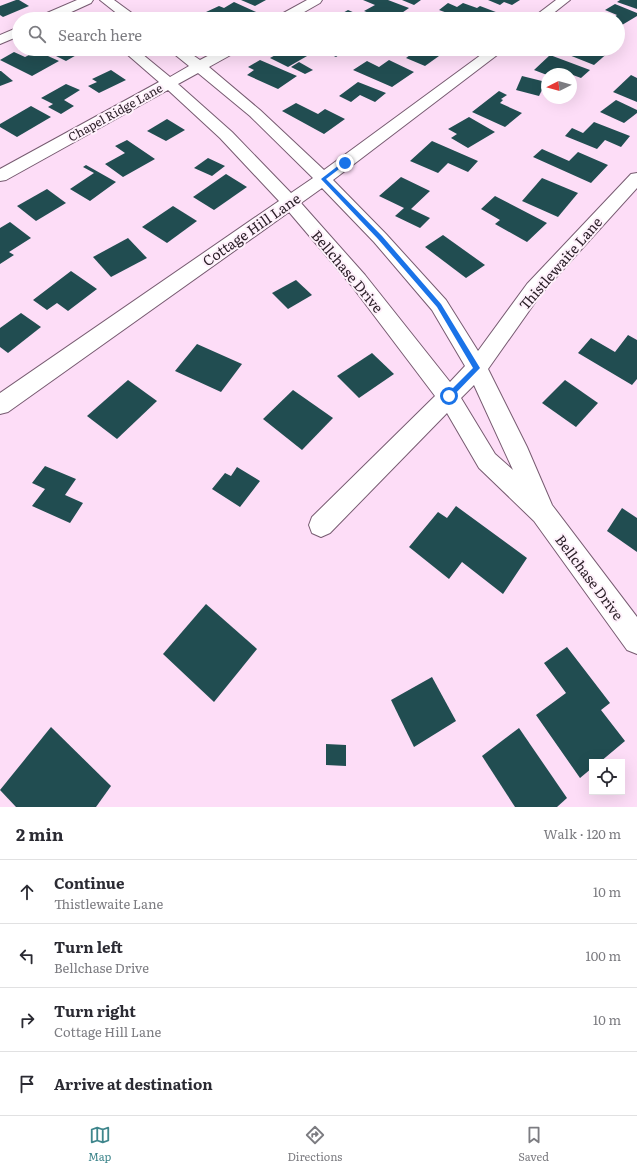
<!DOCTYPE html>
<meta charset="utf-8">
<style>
body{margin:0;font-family:Literata,serif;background:#f7f7f7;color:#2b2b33}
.controls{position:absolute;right:12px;bottom:12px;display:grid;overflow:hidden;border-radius:0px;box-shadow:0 4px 16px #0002}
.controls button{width:36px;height:36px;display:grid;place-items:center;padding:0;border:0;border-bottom:1px solid #e1e1e2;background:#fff;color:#2b2b33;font:20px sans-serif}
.compass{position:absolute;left:541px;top:68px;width:36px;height:36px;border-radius:50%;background:#fff;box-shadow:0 4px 16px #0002;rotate:264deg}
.stop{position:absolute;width:12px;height:12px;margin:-9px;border:3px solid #1a73e8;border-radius:50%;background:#fff}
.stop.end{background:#1a73e8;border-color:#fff;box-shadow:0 1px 4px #0008}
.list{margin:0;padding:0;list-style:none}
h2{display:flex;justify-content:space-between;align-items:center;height:52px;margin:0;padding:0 16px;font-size:17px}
h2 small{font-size:13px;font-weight:400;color:#7c7c81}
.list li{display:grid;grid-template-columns:26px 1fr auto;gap:12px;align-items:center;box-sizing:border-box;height:64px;padding:0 16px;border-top:1px solid #e1e1e2}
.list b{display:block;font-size:15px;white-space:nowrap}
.list p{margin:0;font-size:13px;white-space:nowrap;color:#7c7c81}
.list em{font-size:13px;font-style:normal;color:#7c7c81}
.icon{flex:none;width:22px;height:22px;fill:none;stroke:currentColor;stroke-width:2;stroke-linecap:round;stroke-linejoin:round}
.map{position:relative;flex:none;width:637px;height:807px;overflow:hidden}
.search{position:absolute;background:#fff;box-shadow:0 4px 16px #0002;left:12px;right:12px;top:12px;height:44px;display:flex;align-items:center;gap:10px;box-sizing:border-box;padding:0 14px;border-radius:22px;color:#7c7c81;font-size:15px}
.sheet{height:308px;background:#fff}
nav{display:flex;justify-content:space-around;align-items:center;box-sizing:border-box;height:56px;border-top:1px solid #e1e1e2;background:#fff;font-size:11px;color:#7c7c81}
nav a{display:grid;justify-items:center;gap:2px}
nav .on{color:#3f868c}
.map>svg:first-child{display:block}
.building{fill:#214d51}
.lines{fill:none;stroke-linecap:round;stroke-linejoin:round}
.minor-casing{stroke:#775b71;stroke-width:2}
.minor{fill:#fff;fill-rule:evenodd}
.route{fill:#1a73e8}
.labels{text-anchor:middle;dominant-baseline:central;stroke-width:4;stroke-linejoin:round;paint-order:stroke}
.far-street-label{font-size:12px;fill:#2c2029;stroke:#fef1fb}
.street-label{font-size:14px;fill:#2c2029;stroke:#fef1fb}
</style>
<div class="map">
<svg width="637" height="807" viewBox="0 0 637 807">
<rect width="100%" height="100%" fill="#fdddf7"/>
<g class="building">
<path d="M 16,0 L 19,0 L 29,6 L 3,17 L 0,15 L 0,6 Z"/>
<path d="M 241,0 L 266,0 L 255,6 Z"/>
<path d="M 363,0 L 388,0 L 409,8 L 393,19 L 384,19 L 364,11 L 375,5 Z"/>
<path d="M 402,0 L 421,0 L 414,5 Z"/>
<path d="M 488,0 L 520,0 L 512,5 L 504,2 L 500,5 Z"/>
<path d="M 620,0 L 637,0 L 637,9 L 617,2 Z"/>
<path d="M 234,2 L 256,12 L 243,19 L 220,19 L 206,12 L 219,6 L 224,8 Z"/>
<path d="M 448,3 L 457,7 L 463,3 L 477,8 L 480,6 L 501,14 L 494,19 L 464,19 L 439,10 Z"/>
<path d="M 615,4 L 637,13 L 637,16 L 622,25 L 618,23 L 618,19 L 611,19 L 617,15 L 605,10 Z"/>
<path d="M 348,10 L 369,19 L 347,19 L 350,18 L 341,14 Z"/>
<path d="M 53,49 L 81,49 L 77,51 L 80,53 L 66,61 L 54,55 L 59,52 Z"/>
<path d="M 286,49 L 308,49 L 314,52 L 288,67 L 270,58 Z"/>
<path d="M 319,49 L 344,49 L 346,50 L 336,57 Z"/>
<path d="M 418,49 L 442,49 L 446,51 L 425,66 L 406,58 Z"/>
<path d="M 554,49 L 606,49 L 610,51 L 594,65 Z"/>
<path d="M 37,51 L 59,61 L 32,76 L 0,60 L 14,52 L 25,57 Z"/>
<path d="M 550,55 L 590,70 L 581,78 L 562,71 L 560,74 L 547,75 L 534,70 Z"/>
<path d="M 260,60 L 297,76 L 278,89 L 247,75 L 254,70 L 248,67 Z"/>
<path d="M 389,60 L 414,72 L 392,87 L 353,70 L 367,61 L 379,67 Z"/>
<path d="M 299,62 L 313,70 L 305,74 L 291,67 Z"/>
<path d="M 111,70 L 126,80 L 99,93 L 88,86 L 97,82 L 92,79 Z"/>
<path d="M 0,71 L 1,71 L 13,81 L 0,86 Z"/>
<path d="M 631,75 L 637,78 L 637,102 L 613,92 Z"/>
<path d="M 522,76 L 546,82 L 539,96 L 516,90 Z"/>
<path d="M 358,82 L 386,93 L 375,102 L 360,95 L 351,102 L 339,96 Z"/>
<path d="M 66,84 L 80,90 L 64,100 L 74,106 L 61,114 L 48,107 L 53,104 L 41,98 Z"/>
<path d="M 499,91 L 507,95 L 501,99 L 503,100 L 500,103 L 522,113 L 505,127 L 472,112 Z"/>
<path d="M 616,100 L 637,110 L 637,113 L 624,123 L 600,112 Z"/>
<path d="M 296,103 L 318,114 L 325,109 L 345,119 L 324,134 L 282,111 Z"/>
<path d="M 31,106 L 51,117 L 17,137 L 0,127 L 0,124 Z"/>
<path d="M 469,117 L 495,132 L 468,148 L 451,138 L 457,134 L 448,129 Z"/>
<path d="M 167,119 L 185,130 L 166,141 L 147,131 Z"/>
<path d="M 594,122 L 630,136 L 621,147 L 605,140 L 597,149 L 565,136 L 572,128 L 583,133 Z"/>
<path d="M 127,140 L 155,159 L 123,177 L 105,164 L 125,153 L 115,146 Z"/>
<path d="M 432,141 L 478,161 L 468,172 L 448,163 L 438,173 L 410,161 Z"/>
<path d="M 542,149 L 569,161 L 578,152 L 608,165 L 591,183 L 533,157 Z"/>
<path d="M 208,158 L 225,166 L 212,176 L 194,168 Z"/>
<path d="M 86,165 L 116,182 L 90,201 L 70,189 L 94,173 L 83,167 Z"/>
<path d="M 226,174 L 247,187 L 214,210 L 193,197 Z"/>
<path d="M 401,177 L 430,191 L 411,209 L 430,218 L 420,228 L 395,216 L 404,208 L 379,196 Z"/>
<path d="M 542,178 L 578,193 L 558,217 L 522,201 Z"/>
<path d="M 47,189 L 66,203 L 36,221 L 17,206 Z"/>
<path d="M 495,196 L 547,223 L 527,242 L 495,224 L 500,220 L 481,209 Z"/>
<path d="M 173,206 L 197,221 L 167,243 L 142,227 Z"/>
<path d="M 10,222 L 31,238 L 9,252 L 14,255 L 0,264 L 0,228 Z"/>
<path d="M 443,235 L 485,265 L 466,278 L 425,247 Z"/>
<path d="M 128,238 L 147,258 L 111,277 L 93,257 Z"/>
<path d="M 71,271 L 97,289 L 68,311 L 57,303 L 47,310 L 33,300 Z"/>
<path d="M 296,280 L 312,295 L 288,309 L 272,293 Z"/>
<path d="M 21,313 L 41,327 L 8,353 L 0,347 L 0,328 Z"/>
<path d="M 628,335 L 637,340 L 637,379 L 632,385 L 578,353 L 591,338 L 615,352 Z"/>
<path d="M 197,344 L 242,364 L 221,392 L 175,371 Z"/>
<path d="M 372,353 L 394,374 L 359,398 L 337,376 Z"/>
<path d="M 128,380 L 157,401 L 117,439 L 87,416 Z"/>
<path d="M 565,380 L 598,403 L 576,427 L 542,403 Z"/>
<path d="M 293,390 L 333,418 L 302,450 L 263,419 Z"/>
<path d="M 45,466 L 76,479 L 65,495 L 83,503 L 70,523 L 32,506 L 45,489 L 32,483 Z"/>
<path d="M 237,467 L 260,481 L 240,507 L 212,489 L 225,473 L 231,476 Z"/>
<path d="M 456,506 L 527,558 L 503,594 L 462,562 L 449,579 L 409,547 L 438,512 L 447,518 Z"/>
<path d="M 622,508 L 637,518 L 637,552 L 607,531 Z"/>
<path d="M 206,604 L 257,649 L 214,702 L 163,654 Z"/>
<path d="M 567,647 L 610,703 L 601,710 L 625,741 L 600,762 L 592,762 L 592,768 L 580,778 L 536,715 L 566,693 L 544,663 Z"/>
<path d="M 432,677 L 456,721 L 414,747 L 391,700 Z"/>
<path d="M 51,727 L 111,786 L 96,807 L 16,807 L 0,790 Z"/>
<path d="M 519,728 L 567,798 L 557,807 L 515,807 L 482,756 Z"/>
<path d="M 326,744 L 346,745 L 346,766 L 326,765 Z"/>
</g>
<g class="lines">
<defs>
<g id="minor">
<path d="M 77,0 L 93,0 L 91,3 L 56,19 L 38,19 L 40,16 Z"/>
<path d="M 100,0 L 114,0 L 140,19 L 124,19 Z"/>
<path d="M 307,0 L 322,0 L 320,3 L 292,19 L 276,19 L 278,16 Z"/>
<path d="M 556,0 L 570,0 L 546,19 L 531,19 Z"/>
<path d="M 19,27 L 19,36 L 0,44 L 0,35 Z"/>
<path d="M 121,49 L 136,49 L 170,77 L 189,66 L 168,49 L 184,49 L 200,60 L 221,49 L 238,49 L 236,52 L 209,67 L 260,110 L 324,170 L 489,49 L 505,49 L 333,180 L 386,234 L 446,300 L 478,351 L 527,284 L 631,174 L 637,173 L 637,188 L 541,294 L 488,369 L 527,447 L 552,505 L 637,617 L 637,654 L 627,650 L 534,521 L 479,468 L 447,413 L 330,533 L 321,537 L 312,533 L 309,525 L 312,517 L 435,396 L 351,285 L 289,212 L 8,412 L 0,414 L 0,393 L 279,201 L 220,138 L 168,90 L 6,180 L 0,181 L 0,169 L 159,82 ZM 198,73 L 250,116 L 313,178 L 291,193 L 232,132 L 178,84 ZM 322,188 L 374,242 L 432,310 L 465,366 L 450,382 L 365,275 L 301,203 ZM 474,385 L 513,470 L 495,454 L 461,398 Z"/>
</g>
</defs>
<use href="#minor" class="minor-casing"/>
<use href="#minor" class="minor"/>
</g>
<path class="route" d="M 343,162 L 347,163 L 326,179 L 382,236 L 441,304 L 480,368 L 451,398 L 446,398 L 446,395 L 473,368 L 437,307 L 378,239 L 321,179 Z"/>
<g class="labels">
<g class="far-street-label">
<text transform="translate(115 112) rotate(-29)">Chapel Ridge Lane</text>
</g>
<g class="street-label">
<text transform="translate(251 229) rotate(-35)">Cottage Hill Lane</text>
<text transform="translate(560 263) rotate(-49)">Thistlewaite Lane</text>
<text transform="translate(348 271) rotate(50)">Bellchase Drive</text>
<text transform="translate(590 577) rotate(53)">Bellchase Drive</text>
</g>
</g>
</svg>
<div class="controls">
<button><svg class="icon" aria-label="locate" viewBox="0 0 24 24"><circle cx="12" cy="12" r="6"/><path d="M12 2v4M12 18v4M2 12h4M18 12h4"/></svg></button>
</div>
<svg class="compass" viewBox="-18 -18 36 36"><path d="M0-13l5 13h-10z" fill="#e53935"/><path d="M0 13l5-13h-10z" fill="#7c7c81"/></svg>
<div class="stop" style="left:449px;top:396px"></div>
<div class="stop end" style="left:345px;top:163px"></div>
<div class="search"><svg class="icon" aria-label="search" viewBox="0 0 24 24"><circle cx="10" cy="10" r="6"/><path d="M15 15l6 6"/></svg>Search here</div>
</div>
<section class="sheet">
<h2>2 min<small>Walk · 120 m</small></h2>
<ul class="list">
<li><svg class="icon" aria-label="ahead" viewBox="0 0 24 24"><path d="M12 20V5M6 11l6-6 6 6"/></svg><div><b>Continue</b><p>Thistlewaite Lane</p></div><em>10 m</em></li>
<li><svg class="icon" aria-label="left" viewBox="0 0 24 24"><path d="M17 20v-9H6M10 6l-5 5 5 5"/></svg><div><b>Turn left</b><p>Bellchase Drive</p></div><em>100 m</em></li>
<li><svg class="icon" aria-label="right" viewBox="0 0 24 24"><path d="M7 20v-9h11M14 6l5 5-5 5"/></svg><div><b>Turn right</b><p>Cottage Hill Lane</p></div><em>10 m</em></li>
<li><svg class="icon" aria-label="arrive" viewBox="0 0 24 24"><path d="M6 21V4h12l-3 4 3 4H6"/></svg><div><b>Arrive at destination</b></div></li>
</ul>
</section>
<nav>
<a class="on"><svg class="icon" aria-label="map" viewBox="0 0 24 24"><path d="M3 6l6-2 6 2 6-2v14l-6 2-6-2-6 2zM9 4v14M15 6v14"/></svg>Map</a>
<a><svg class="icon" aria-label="directions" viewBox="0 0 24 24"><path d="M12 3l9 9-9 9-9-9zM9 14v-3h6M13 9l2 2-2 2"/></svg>Directions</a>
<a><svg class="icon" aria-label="saved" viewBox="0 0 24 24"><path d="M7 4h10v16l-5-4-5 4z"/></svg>Saved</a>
</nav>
